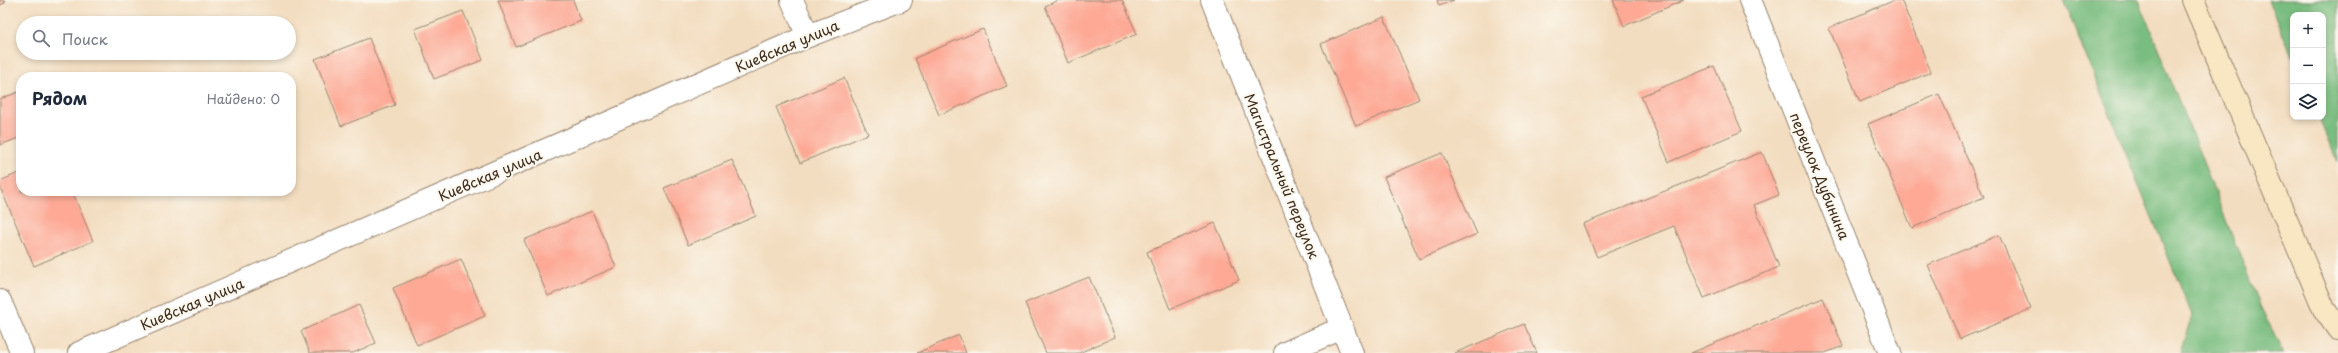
<!DOCTYPE html>
<html lang="ru">
<meta charset="utf-8">
<style>
body{margin:0;font-family:"Playpen Sans",sans-serif;background:#f6f6f7;color:#1f2937}
.controls{position:absolute;right:12px;top:12px;display:grid;overflow:hidden;border-radius:8px;box-shadow:0 2px 6px #0003}
.controls button{width:36px;height:36px;display:grid;place-items:center;padding:0;border:0;border-bottom:1px solid #e0e1e3;background:#fff;color:#1f2937;font:20px sans-serif}
.list{margin:0;padding:0;list-style:none}
h2{display:flex;justify-content:space-between;align-items:center;height:52px;margin:0;padding:0 16px;font-size:17px}
h2 small{font-size:13px;font-weight:400;color:#747a83}
.icon{flex:none;width:22px;height:22px;fill:none;stroke:currentColor;stroke-width:2;stroke-linecap:round;stroke-linejoin:round}
.map{position:relative;flex:none;width:2338px;height:353px;overflow:hidden}
.search{position:absolute;background:#fff;box-shadow:0 2px 6px #0003;left:16px;top:16px;width:280px;height:44px;display:flex;align-items:center;gap:10px;box-sizing:border-box;padding:0 14px;border-radius:22px;color:#747a83;font-size:15px}
.panel{position:absolute;background:#fff;box-shadow:0 2px 6px #0003;left:16px;top:72px;width:280px;height:124px;border-radius:16px}
.map>svg:first-child{display:block}
.forest{fill:#7abd80;stroke:#5a744f}
.building{fill:#fda995}
.lines{fill:none;stroke-linecap:round;stroke-linejoin:round}
.street-casing{stroke:#97846f;stroke-width:24}
.secondary-casing{stroke:#97846f;stroke-width:24}
.street{stroke:#fff;stroke-width:22}
.secondary{stroke:#f9e7c3;stroke-width:22}
.labels{text-anchor:middle;dominant-baseline:central;stroke-width:4;stroke-linejoin:round;paint-order:stroke}
.street-label{font-size:14px;fill:#3b2a1e;stroke:#fbf7ec}
</style>
<div class="map">
<svg width="2338" height="353" viewBox="0 0 2338 353">
<rect width="100%" height="100%" fill="#fbf7ec"/>
<filter id="ink" filterUnits="userSpaceOnUse"><feTurbulence type="fractalNoise" baseFrequency=".025" numOctaves="2"/><feDisplacementMap in="SourceGraphic" scale="8" xChannelSelector="R" yChannelSelector="G"/><feConvolveMatrix kernelMatrix="1 2 1 2 8 2 1 2 1" color-interpolation-filters="sRGB"/></filter>
<filter id="wash" filterUnits="userSpaceOnUse"><feTurbulence type="fractalNoise" baseFrequency=".012" numOctaves="4" result="noise"/><feDisplacementMap in="SourceGraphic" scale="16" xChannelSelector="R" yChannelSelector="G"/><feGaussianBlur stdDeviation="0.9" result="paint"/><feColorMatrix in="noise" values="0 0 0 0 0 0 0 0 0 0 0 0 0 0 0 0 0 1.4 0 .05"/><feComposite in="paint" operator="in"/></filter>
<g filter="url(#wash)">
<rect width="100%" height="100%" fill="#f3ddc0"/>
<g class="forest">
<path d="M 2063,0 L 2139,0 L 2260,306 L 2284,353 L 2180,353 L 2192,315 Z"/>
<path d="M 2268,0 L 2338,0 L 2338,163 L 2318,117 L 2323,117 L 2323,15 L 2293,15 L 2293,58 Z"/>
</g>
<g id="blocks">
<g class="building">
<path d="M 0,0 L 4,0 L 5,3 L 0,5 Z"/>
<path d="M 498,0 L 573,0 L 581,21 L 516,47 Z"/>
<path d="M 1059,0 L 1122,0 L 1137,34 L 1068,63 L 1045,6 Z"/>
<path d="M 1437,0 L 1454,0 L 1439,6 Z"/>
<path d="M 1613,0 L 1684,0 L 1624,26 Z"/>
<path d="M 1895,0 L 1901,0 L 1931,72 L 1860,102 L 1829,28 Z"/>
<path d="M 463,11 L 483,60 L 434,79 L 415,29 Z"/>
<path d="M 1384,17 L 1419,99 L 1356,126 L 1321,44 Z"/>
<path d="M 983,29 L 1007,86 L 939,115 L 915,58 Z"/>
<path d="M 369,38 L 395,105 L 341,126 L 315,59 Z"/>
<path d="M 1714,66 L 1742,131 L 1669,162 L 1641,96 Z"/>
<path d="M 844,78 L 868,134 L 800,163 L 776,107 Z"/>
<path d="M 21,91 L 21,137 L 0,145 L 0,99 Z"/>
<path d="M 1939,94 L 1984,197 L 1912,228 L 1868,124 Z"/>
<path d="M 1762,152 L 1779,195 L 1754,205 L 1779,267 L 1704,298 L 1674,226 L 1597,257 L 1583,224 Z"/>
<path d="M 1442,153 L 1477,234 L 1419,259 L 1384,177 Z"/>
<path d="M 732,160 L 756,216 L 688,245 L 664,188 Z"/>
<path d="M 21,172 L 21,191 L 72,191 L 93,241 L 34,266 L 0,187 L 0,181 Z"/>
<path d="M 592,211 L 616,267 L 548,296 L 524,240 Z"/>
<path d="M 1215,223 L 1239,280 L 1170,309 L 1147,252 Z"/>
<path d="M 1999,235 L 2031,309 L 1960,339 L 1928,265 Z"/>
<path d="M 461,259 L 485,316 L 417,345 L 393,288 Z"/>
<path d="M 1089,277 L 1115,337 L 1079,353 L 1046,353 L 1025,303 Z"/>
<path d="M 1823,298 L 1843,346 L 1825,353 L 1691,353 Z"/>
<path d="M 359,305 L 376,343 L 353,353 L 310,353 L 301,331 Z"/>
<path d="M 1524,324 L 1537,353 L 1455,353 Z"/>
<path d="M 959,335 L 966,353 L 917,353 Z"/>
</g>
</g>
</g>
<g filter="url(#ink)">
<use href="#blocks" fill-opacity="0" stroke="#97846f" stroke-width="1"/>
<g class="lines">
<defs>
<g id="street">
<path d="M 792,0 L 808,36"/>
<path d="M 1212,0 L 1352,353"/>
<path d="M 1750,0 L 1890,353"/>
<path d="M 0,301 L 22,353"/>
<path d="M 79,353 L 808,36 L 901,0"/>
<path d="M 1285,353 L 1342,328"/>
</g>
<path id="secondary" d="M 2193,0 L 2324,309 L 2338,329"/>
</defs>
<use href="#street" class="street-casing"/>
<use href="#secondary" class="secondary-casing"/>
<use href="#street" class="street"/>
<use href="#secondary" class="secondary"/>
</g>
</g>
<g class="labels">
<g class="street-label">
<text transform="translate(787 46) rotate(-23)">Киевская улица</text>
<text transform="translate(490 175) rotate(-23)">Киевская улица</text>
<text transform="translate(1282 176) rotate(68)">Магистральный переулок</text>
<text transform="translate(1820 176) rotate(68)">переулок Дубинина</text>
<text transform="translate(192 304) rotate(-23)">Киевская улица</text>
</g>
</g>
</svg>
<div class="controls">
<button>+</button>
<button>−</button>
<button><svg class="icon" aria-label="layers" viewBox="0 0 24 24"><path d="M12 4l9 5-9 5-9-5zM3 14l9 5 9-5"/></svg></button>
</div>
<div class="search"><svg class="icon" aria-label="search" viewBox="0 0 24 24"><circle cx="10" cy="10" r="6"/><path d="M15 15l6 6"/></svg>Поиск</div>
<section class="panel">
<h2>Рядом<small>Найдено: 0</small></h2>
<ul class="list">
</ul>
</section>
</div>
